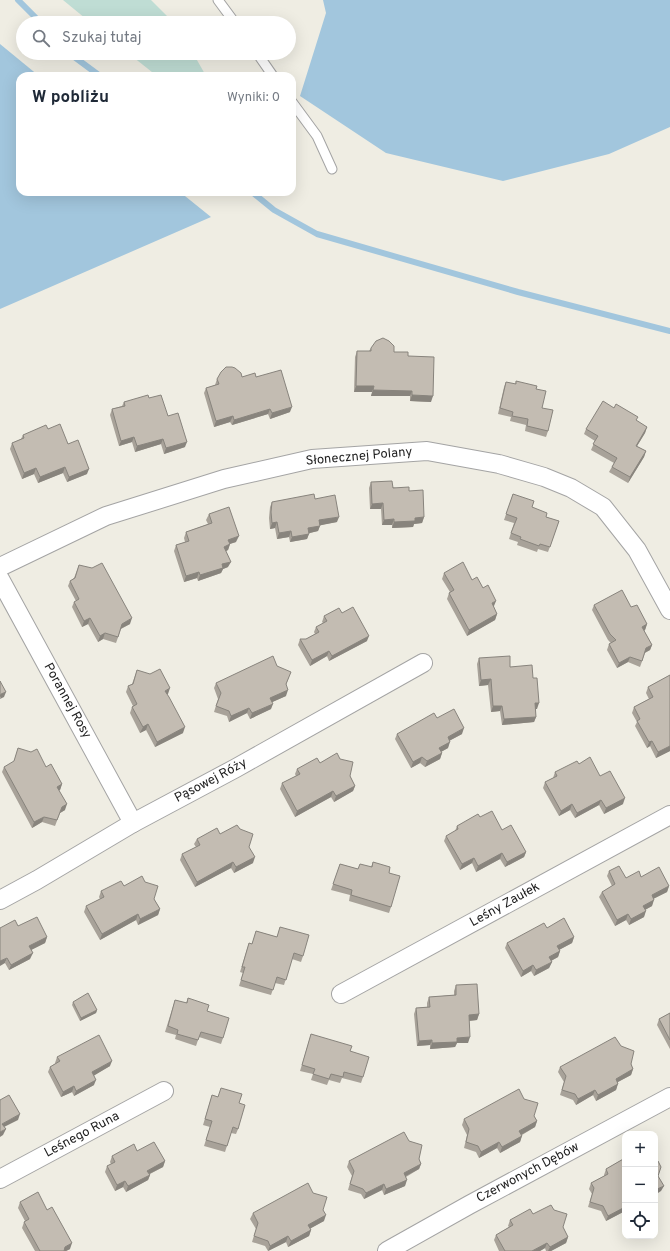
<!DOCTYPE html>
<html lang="pl">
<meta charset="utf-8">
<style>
body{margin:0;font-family:Overpass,sans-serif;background:#f2f2f3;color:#1f2937}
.controls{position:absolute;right:12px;bottom:12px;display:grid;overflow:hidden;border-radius:8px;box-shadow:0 4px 16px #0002}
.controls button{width:36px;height:36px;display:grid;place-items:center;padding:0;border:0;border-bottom:1px solid #e0e1e3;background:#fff;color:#1f2937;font:20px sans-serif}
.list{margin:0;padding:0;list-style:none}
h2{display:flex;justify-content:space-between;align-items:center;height:52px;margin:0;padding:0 16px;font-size:17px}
h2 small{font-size:13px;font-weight:400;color:#747a83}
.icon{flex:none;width:22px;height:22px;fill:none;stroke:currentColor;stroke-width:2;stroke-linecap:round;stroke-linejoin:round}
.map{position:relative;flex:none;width:670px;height:1251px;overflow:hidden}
.search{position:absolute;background:#fff;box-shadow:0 4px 16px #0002;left:16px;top:16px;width:280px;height:44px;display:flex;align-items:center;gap:10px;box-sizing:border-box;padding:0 14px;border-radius:22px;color:#747a83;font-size:15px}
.panel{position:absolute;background:#fff;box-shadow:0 4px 16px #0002;left:16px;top:72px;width:280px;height:124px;border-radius:12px}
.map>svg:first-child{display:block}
.wetland{fill:#bfddd4}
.water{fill:#a2c6dd}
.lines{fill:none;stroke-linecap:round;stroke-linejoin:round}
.stream{stroke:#a2c6dd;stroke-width:6}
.lane-casing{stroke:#a4a4a4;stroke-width:11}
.street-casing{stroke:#a4a4a4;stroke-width:20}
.lane{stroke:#fff;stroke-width:9}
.street{stroke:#fff;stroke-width:18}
.wall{fill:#a8a299}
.shaded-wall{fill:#88847d}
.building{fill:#c3bcb2;stroke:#88847d}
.labels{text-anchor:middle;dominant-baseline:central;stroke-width:3;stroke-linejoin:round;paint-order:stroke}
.street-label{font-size:13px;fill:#1d1d1d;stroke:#fff}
</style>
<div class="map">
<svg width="670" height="1251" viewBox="0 0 670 1251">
<rect width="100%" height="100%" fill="#efede3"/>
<g class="wetland">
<path d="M 63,0 L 151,0 L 174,23 L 91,23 Z"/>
<path d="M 128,53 L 193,53 L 206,76 L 157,76 Z"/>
</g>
<g class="water">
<path d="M 323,0 L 670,0 L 670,127 L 609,154 L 503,181 L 386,153 L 300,96 L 326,13 Z"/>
<path d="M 0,44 L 39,76 L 20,76 L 20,192 L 180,192 L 211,217 L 0,309 Z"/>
</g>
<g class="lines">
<g class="stream">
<path d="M 18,0 L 41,23"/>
<path d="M 69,53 L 100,76"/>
<path d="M 252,192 L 274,210 L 317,234 L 518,292 L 670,331"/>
</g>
<defs>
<g id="lane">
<path d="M 218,0 L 235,23"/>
<path d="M 257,53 L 273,76"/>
<path d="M 292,102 L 317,136 L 332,169"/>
</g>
<g id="street">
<path d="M 0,567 L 106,516 L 224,479 L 312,459 L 427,451 L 499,464 L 544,477 L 571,488 L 603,507 L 637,550 L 670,610"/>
<path d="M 0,579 L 133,823"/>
<path d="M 0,900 L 37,880 L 133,823 L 236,768 L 423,663"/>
<path d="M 341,994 L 670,815"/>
<path d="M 0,1179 L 164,1091"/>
<path d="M 387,1251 L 469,1205 L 670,1097"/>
</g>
</defs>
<use href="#lane" class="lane-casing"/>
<use href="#street" class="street-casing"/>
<use href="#lane" class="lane"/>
<use href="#street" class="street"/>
</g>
<g class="wall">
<path d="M 371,348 L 394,352 L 408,356 L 431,402 L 410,401 L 410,396 L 371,396 L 372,392 L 354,392 L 355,357 L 357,351 L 369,351 Z"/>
<path d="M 242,377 L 256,377 L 290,412 L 270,419 L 268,414 L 232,425 L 230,422 L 214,427 L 204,393 L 206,388 L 215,385 L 217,379 Z"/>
<path d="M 516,381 L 536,389 L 542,408 L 548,431 L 546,437 L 525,431 L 526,425 L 510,421 L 511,417 L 498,414 L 504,387 L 506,382 L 515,384 Z"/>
<path d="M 149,398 L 168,416 L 185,447 L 164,454 L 161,444 L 135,452 L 132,442 L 119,446 L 110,415 L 112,409 L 122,406 L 124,402 Z"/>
<path d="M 636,421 L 647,427 L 645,433 L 637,446 L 646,451 L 644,457 L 628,483 L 609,472 L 614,463 L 591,450 L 595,441 L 584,434 L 586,429 Z"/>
<path d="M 48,429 L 68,444 L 87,474 L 67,482 L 63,473 L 38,483 L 34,474 L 22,479 L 10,449 L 12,443 L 21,439 L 23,435 Z"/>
<path d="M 371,482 L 409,491 L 424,517 L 422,523 L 414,524 L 413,527 L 392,528 L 392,525 L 382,525 L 381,509 L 370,509 L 369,488 Z"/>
<path d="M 513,494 L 546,517 L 559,521 L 548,552 L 538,549 L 537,552 L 517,545 L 518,542 L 509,539 L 514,523 L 504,520 Z"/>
<path d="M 315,499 L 337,522 L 320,525 L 318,531 L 309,533 L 307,539 L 290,542 L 289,537 L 277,539 L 275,528 L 270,529 L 269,518 L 270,507 L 272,502 Z"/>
<path d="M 209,514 L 236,542 L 230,544 L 228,550 L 226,551 L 228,567 L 223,569 L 221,573 L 198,581 L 197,578 L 184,582 L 174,551 L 176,545 L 185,542 L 184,538 L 186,532 L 208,524 L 206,520 Z"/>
<path d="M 79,565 L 130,624 L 121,629 L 116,643 L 103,639 L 98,642 L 88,624 L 82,627 L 72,607 L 74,602 L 76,601 L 68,586 L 70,581 L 74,578 Z"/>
<path d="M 444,573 L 472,580 L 483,588 L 494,606 L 493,607 L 497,614 L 495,620 L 467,636 L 447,599 L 449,593 L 450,592 L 442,579 Z"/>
<path d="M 594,605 L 631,607 L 647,624 L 645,630 L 644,631 L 652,645 L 650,650 L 645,653 L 640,667 L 628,662 L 617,668 L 607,650 L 609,644 L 611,643 L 608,640 L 592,610 Z"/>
<path d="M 342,613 L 367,641 L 329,661 L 327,656 L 310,666 L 298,645 L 300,639 L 306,639 L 315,634 L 314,632 L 316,627 L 323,623 L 322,622 L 324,616 Z"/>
<path d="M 479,658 L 510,667 L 533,678 L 537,709 L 535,709 L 536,717 L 534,722 L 502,725 L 500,711 L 491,712 L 488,685 L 479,686 L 477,664 Z"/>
<path d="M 277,666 L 289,677 L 286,685 L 286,696 L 272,702 L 271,709 L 250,719 L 247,713 L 229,722 L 227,716 L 214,712 L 218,699 L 214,688 L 216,683 Z"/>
<path d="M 137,670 L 168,694 L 167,694 L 183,733 L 155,747 L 146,730 L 140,733 L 130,713 L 132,707 L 133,706 L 126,692 L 128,686 L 132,684 Z"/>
<path d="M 670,675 L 670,751 L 656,758 L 650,746 L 647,748 L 635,726 L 637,722 L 632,713 L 634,707 L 649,699 L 646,693 L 648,687 Z"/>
<path d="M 437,718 L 462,734 L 449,741 L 448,748 L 441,752 L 442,753 L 440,759 L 425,767 L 420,763 L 411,768 L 395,739 L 397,734 Z"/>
<path d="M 18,748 L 46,767 L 62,784 L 60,790 L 59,790 L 65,810 L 60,813 L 55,826 L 42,822 L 32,828 L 2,772 L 4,767 L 14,762 Z"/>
<path d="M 320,763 L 350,776 L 355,786 L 353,791 L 334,802 L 331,797 L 295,817 L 280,789 L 282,783 L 296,776 L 295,774 L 297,769 Z"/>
<path d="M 579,764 L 600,776 L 623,804 L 604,814 L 599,805 L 575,818 L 570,810 L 559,816 L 543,788 L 545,782 L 553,778 L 555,772 Z"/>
<path d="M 480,817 L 502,830 L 526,852 L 524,857 L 505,867 L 500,859 L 476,872 L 472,863 L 460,870 L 444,841 L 446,836 L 455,831 L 457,826 Z"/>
<path d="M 220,834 L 249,847 L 253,863 L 234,873 L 231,868 L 195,887 L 180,860 L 182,854 L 196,847 L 194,844 L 197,839 Z"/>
<path d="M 373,862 L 389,873 L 391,907 L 389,913 L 349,901 L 350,895 L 331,890 L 340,864 L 358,869 L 371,867 Z"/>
<path d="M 609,871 L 626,878 L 641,877 L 669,886 L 667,892 L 653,899 L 652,906 L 645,910 L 644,917 L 629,925 L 626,920 L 615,926 L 599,897 L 602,892 L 612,886 L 607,876 Z"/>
<path d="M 124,886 L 154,899 L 160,909 L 158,915 L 138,925 L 136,920 L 100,940 L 84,912 L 86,906 L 100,899 L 99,897 L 101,891 Z"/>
<path d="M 18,926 L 47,937 L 45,943 L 31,950 L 30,959 L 9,970 L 5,963 Z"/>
<path d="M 280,927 L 303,956 L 301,962 L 292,959 L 284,985 L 275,983 L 271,995 L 239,986 L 243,973 L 240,972 L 247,949 L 249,943 L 252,944 L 256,931 L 277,937 Z"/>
<path d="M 547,928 L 574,937 L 572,943 L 559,950 L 560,951 L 558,957 L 551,961 L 552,962 L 549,968 L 534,976 L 531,971 L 521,977 L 505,948 L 507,943 Z"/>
<path d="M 456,985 L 479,1014 L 477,1020 L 469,1021 L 468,1043 L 457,1043 L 455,1047 L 430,1049 L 430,1045 L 417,1046 L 414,1014 L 416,1008 L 427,1007 L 427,1003 L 429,997 L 454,995 L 454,991 Z"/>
<path d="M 188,998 L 207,1011 L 223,1038 L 221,1044 L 199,1037 L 196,1046 L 175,1039 L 176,1035 L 165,1032 L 175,1000 L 186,1003 Z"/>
<path d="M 73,1002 L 97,1010 L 96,1013 L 80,1021 L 72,1005 Z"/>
<path d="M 670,1013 L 670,1049 L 657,1025 L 659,1019 Z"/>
<path d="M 311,1034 L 350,1051 L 363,1077 L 361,1083 L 342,1078 L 340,1083 L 329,1080 L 327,1085 L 311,1080 L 313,1074 L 300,1071 Z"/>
<path d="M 57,1057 L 110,1066 L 94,1075 L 94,1085 L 74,1096 L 72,1092 L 61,1097 L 48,1072 L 50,1067 L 56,1063 L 55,1063 Z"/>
<path d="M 631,1064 L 633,1069 L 631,1075 L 618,1082 L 616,1090 L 596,1101 L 593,1095 L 576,1105 L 573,1100 L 560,1095 L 564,1082 L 558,1072 L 560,1067 Z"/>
<path d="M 212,1095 L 239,1103 L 238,1129 L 236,1134 L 231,1133 L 225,1152 L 204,1146 L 210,1127 L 203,1125 Z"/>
<path d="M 534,1116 L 537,1121 L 535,1127 L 522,1135 L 520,1142 L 500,1153 L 497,1148 L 479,1158 L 476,1152 L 464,1148 L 467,1135 L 462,1125 L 464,1119 Z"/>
<path d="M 137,1151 L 165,1161 L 163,1167 L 150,1174 L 150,1175 L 148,1180 L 126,1192 L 123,1187 L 115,1191 L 105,1172 L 107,1166 L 111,1164 L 110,1162 L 112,1156 Z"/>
<path d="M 625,1158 L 625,1211 L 606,1221 L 601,1211 L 588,1207 L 592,1194 L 589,1189 L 591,1183 L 604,1176 L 604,1175 L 606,1169 Z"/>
<path d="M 419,1159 L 421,1164 L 419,1169 L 406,1177 L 405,1186 L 384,1195 L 382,1190 L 364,1199 L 361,1194 L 348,1190 L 352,1176 L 347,1167 L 349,1161 Z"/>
<path d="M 20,1202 L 47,1210 L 70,1249 L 66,1251 L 35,1251 L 22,1228 L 24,1222 L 25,1221 L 18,1208 Z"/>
<path d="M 323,1210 L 324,1221 L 310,1228 L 311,1230 L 309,1236 L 288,1247 L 286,1242 L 268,1251 L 265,1246 L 252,1242 L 256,1229 L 250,1219 L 253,1213 Z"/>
<path d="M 533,1214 L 563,1227 L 568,1237 L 566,1243 L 551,1251 L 546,1251 L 545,1248 L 540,1251 L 499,1251 L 494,1240 L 496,1235 L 509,1227 L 508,1226 L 510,1220 Z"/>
</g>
<g class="shaded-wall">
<path d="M 356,386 L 374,386 L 372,392 L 354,392 Z"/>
<path d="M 373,390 L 412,391 L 410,396 L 371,396 Z"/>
<path d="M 412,395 L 433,396 L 431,402 L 410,401 Z"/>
<path d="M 292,407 L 290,412 L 270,419 L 272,413 Z"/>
<path d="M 270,409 L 268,414 L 232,425 L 234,420 Z"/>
<path d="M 233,416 L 230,422 L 214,427 L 216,421 Z"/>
<path d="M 647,427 L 645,433 L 634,451 L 636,446 Z"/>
<path d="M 134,437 L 132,442 L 119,446 L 121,441 Z"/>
<path d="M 163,439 L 161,444 L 135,452 L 137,446 Z"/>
<path d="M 187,442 L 185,447 L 164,454 L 166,448 Z"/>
<path d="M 646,451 L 644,457 L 628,483 L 630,477 Z"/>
<path d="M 65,467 L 63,473 L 38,483 L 40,477 Z"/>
<path d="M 36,468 L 34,474 L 22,479 L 24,473 Z"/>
<path d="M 89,469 L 87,474 L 67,482 L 69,477 Z"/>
<path d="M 383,503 L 381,509 L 370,509 L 372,504 Z"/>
<path d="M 339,517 L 337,522 L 317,526 L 319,520 Z"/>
<path d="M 424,517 L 422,523 L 414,524 L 413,527 L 392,528 L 394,522 L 415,518 Z"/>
<path d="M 394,519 L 392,525 L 382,525 L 384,520 Z"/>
<path d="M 277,522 L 275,528 L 270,529 L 272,523 Z"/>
<path d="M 320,526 L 318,531 L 306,534 L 308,528 Z"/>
<path d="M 291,531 L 289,537 L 277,539 L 279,533 Z"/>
<path d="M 309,534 L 307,539 L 290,542 L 292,537 Z"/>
<path d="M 239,536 L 236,542 L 226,545 L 228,540 Z"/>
<path d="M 230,544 L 228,550 L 222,553 L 224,547 Z"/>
<path d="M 231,562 L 228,567 L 223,569 L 221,573 L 198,581 L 200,575 L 222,564 Z"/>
<path d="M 199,572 L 197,578 L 184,582 L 186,576 Z"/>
<path d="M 496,601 L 494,606 L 490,609 L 492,603 Z"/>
<path d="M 497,614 L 495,620 L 467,636 L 469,630 Z"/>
<path d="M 90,618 L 88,624 L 82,627 L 84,621 Z"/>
<path d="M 132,618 L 130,624 L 120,629 L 122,624 Z"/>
<path d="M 647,624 L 645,630 L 640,633 L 642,627 Z"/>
<path d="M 105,633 L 103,639 L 98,642 L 100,636 Z"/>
<path d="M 369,636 L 367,641 L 329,661 L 332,656 Z"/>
<path d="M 652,645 L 650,650 L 644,653 L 646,648 Z"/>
<path d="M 329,651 L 327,656 L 310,666 L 312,660 Z"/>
<path d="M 630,657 L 628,662 L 617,668 L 619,663 Z"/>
<path d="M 491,679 L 488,685 L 479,686 L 481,680 Z"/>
<path d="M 170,688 L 168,694 L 162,697 L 165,691 Z"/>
<path d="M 288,690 L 286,696 L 268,704 L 270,698 Z"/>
<path d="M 6,692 L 4,697 L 0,699 L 1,694 Z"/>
<path d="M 535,703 L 539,703 L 537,709 L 533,709 Z"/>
<path d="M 273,704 L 271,709 L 250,719 L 252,713 Z"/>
<path d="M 493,706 L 502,706 L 500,711 L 491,712 Z"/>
<path d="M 249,708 L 247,713 L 229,722 L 231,716 Z"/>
<path d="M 536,717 L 534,722 L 502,725 L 504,719 Z"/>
<path d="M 148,724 L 146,730 L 140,733 L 143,727 Z"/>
<path d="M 185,727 L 183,733 L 155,747 L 157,742 Z"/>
<path d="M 464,728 L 462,734 L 445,743 L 448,737 Z"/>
<path d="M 652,741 L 650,746 L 647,748 L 649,742 Z"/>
<path d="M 450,742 L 448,748 L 437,754 L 439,748 Z"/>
<path d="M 670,746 L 670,751 L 656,758 L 658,752 Z"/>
<path d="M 442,753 L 440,759 L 425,767 L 427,761 Z"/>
<path d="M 422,757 L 420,763 L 411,768 L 413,762 Z"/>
<path d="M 62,784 L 60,790 L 55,793 L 57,787 Z"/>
<path d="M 355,786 L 353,791 L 334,802 L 336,796 Z"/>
<path d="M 333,791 L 331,797 L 295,817 L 297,811 Z"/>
<path d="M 625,798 L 623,804 L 604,814 L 606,808 Z"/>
<path d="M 601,800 L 599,805 L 575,818 L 577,813 Z"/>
<path d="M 67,804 L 65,810 L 60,813 L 62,807 Z"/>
<path d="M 572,804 L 570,810 L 559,816 L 561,811 Z"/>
<path d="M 44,817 L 42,822 L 32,828 L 34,822 Z"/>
<path d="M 526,852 L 524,857 L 505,867 L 507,862 Z"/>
<path d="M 502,853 L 500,859 L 476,872 L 478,866 Z"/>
<path d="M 255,857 L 253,863 L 234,873 L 236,867 Z"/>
<path d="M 474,858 L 472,863 L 460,870 L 462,864 Z"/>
<path d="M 233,862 L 231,868 L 195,887 L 197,882 Z"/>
<path d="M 669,886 L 667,892 L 649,901 L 652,895 Z"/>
<path d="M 654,900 L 652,906 L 641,912 L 643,906 Z"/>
<path d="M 160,909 L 158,915 L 138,925 L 140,919 Z"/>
<path d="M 646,911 L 644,917 L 629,925 L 631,919 Z"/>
<path d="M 138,914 L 136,920 L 100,940 L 102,934 Z"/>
<path d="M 628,914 L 626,920 L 615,926 L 617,920 Z"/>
<path d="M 47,937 L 45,943 L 27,952 L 29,946 Z"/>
<path d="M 574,937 L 572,943 L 555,952 L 557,946 Z"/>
<path d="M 560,951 L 558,957 L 547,963 L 549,957 Z"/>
<path d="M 33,953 L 30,959 L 9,970 L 11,965 Z"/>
<path d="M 7,958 L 5,963 L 0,966 L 0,961 Z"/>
<path d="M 552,962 L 549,968 L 534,976 L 536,970 Z"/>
<path d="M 533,965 L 531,971 L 521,977 L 523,971 Z"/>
<path d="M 97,1010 L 96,1013 L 80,1021 L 81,1018 Z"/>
<path d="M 479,1014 L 477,1020 L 467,1021 L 469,1015 Z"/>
<path d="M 470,1037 L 468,1043 L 457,1043 L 455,1047 L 430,1049 L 432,1043 L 457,1038 Z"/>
<path d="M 432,1040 L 430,1045 L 417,1046 L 419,1041 Z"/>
<path d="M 112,1061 L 110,1066 L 90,1078 L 92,1072 Z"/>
<path d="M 633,1069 L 631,1075 L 614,1084 L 616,1079 Z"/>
<path d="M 96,1080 L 94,1085 L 74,1096 L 76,1091 Z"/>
<path d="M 618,1084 L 616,1090 L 596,1101 L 598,1095 Z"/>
<path d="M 74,1086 L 72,1092 L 61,1097 L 63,1092 Z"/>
<path d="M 595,1090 L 593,1095 L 576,1105 L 578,1099 Z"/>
<path d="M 20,1114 L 18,1120 L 0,1129 L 2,1124 Z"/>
<path d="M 537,1121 L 535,1127 L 517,1137 L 519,1131 Z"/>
<path d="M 6,1129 L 3,1135 L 0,1137 L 0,1132 Z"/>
<path d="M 522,1136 L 520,1142 L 500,1153 L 502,1147 Z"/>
<path d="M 499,1142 L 497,1148 L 479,1158 L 481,1152 Z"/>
<path d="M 165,1161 L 163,1167 L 145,1176 L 147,1171 Z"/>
<path d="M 421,1164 L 419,1169 L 402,1178 L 404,1173 Z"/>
<path d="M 150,1175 L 148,1180 L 126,1192 L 128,1186 Z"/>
<path d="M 407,1180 L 405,1186 L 384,1195 L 386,1189 Z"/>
<path d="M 125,1181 L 123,1187 L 115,1191 L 117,1185 Z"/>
<path d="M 384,1184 L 382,1190 L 364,1199 L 366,1193 Z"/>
<path d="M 664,1186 L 661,1191 L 655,1195 L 655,1190 Z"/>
<path d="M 625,1207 L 625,1211 L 606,1221 L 608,1216 Z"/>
<path d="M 326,1215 L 324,1221 L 306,1231 L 308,1225 Z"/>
<path d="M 311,1230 L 309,1236 L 288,1247 L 291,1241 Z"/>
<path d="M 288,1236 L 286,1242 L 268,1251 L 270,1246 Z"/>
<path d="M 568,1237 L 566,1243 L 551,1251 L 548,1251 L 550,1247 Z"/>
<path d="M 72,1243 L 70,1249 L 66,1251 L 64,1251 L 65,1247 Z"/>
<path d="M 547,1243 L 545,1248 L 540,1251 L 532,1251 Z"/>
</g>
<g class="building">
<path d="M 383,338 L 389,341 L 394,346 L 394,352 L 408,352 L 408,356 L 434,357 L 433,396 L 412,395 L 412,391 L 373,390 L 374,386 L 356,386 L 357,351 L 371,351 L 371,348 L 376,341 Z"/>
<path d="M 226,367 L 232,367 L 235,368 L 241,373 L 242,377 L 255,373 L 256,377 L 281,370 L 292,407 L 272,413 L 270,409 L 234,420 L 233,416 L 216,421 L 206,388 L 219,384 L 217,379 L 221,372 Z"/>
<path d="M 516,381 L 537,386 L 536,389 L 546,391 L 542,408 L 553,410 L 548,431 L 527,426 L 528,419 L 512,416 L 513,412 L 500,408 L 506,382 L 516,384 Z"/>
<path d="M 148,395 L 149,398 L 161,395 L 168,416 L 178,413 L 187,442 L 166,448 L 163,439 L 137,446 L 134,437 L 121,441 L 112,409 L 125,406 L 124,402 Z"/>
<path d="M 603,401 L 614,408 L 616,404 L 638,417 L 636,420 L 647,427 L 636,446 L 646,451 L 630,477 L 612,467 L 617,458 L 593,444 L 598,436 L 586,429 Z"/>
<path d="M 60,424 L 68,444 L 78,440 L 89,469 L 69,477 L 65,467 L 40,477 L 36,468 L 24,473 L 12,443 L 24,438 L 23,435 L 46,425 L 48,429 Z"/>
<path d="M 392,481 L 393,488 L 409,487 L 409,491 L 423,490 L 424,517 L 415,518 L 415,521 L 394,522 L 394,519 L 384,520 L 383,503 L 372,504 L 371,482 Z"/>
<path d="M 314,494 L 315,499 L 335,495 L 339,517 L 319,520 L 320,526 L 308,528 L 309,534 L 292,537 L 291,531 L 279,533 L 277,522 L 272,523 L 271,512 L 272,502 Z"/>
<path d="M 513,494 L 534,501 L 532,507 L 547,513 L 546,517 L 559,521 L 550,547 L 540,544 L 539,546 L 520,539 L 521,537 L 511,533 L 517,518 L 506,514 Z"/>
<path d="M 229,507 L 239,536 L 228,540 L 230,544 L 224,547 L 231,562 L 222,564 L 223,568 L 200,575 L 199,572 L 186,576 L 176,545 L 189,541 L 186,532 L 212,523 L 209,514 Z"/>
<path d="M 463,562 L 472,580 L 477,577 L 483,588 L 488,585 L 496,601 L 492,603 L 497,614 L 469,630 L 449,593 L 454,590 L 444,573 Z"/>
<path d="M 102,563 L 132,618 L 122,624 L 118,637 L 105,633 L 100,636 L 90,618 L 84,621 L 74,602 L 79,599 L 70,581 L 75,578 L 79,565 L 92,568 Z"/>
<path d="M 622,590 L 631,607 L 637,605 L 647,624 L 642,627 L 652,645 L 646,648 L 642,661 L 630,657 L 619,663 L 609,644 L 616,640 L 610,634 L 594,605 Z"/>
<path d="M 353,607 L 369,636 L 332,656 L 329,651 L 312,660 L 300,639 L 306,639 L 319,632 L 316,627 L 327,621 L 324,616 L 339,608 L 342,613 Z"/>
<path d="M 273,656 L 277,666 L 291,672 L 286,684 L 288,690 L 270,698 L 273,704 L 252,713 L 249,708 L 231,716 L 229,711 L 216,706 L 221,693 L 216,683 Z"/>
<path d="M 510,656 L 510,667 L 532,665 L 533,678 L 537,678 L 539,703 L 535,703 L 536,717 L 504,719 L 502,706 L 493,706 L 491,679 L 481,680 L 479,658 Z"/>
<path d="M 160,669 L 170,688 L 165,691 L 169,697 L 185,727 L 157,742 L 148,724 L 143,727 L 132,707 L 137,704 L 128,686 L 133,684 L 137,670 L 150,674 Z"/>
<path d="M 670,675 L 670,746 L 658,752 L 652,741 L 649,742 L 637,721 L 640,719 L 634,707 L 653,697 L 648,687 Z"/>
<path d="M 0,681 L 6,692 L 1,694 L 0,697 Z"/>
<path d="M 454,709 L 464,728 L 448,737 L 450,742 L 439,748 L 442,753 L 427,761 L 422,757 L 413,762 L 397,734 L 434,713 L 437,718 Z"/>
<path d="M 18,748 L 31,752 L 37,749 L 46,767 L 51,764 L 62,784 L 57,787 L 67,804 L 62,807 L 57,820 L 44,817 L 34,822 L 4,767 L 14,761 Z"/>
<path d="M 337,753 L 340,759 L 353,762 L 350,776 L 355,786 L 336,796 L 333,791 L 297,811 L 282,783 L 300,774 L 297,769 L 317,758 L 320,763 Z"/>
<path d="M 590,757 L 600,776 L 610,771 L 625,798 L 606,808 L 601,800 L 577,813 L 572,804 L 561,811 L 545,782 L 557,776 L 555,772 L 577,761 L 579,764 Z"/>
<path d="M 492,811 L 502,830 L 511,825 L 526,852 L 507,862 L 502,853 L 478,866 L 474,858 L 462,864 L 446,836 L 458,829 L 457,826 L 478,814 L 480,817 Z"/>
<path d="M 237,825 L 240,829 L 253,834 L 249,847 L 255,857 L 236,867 L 233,862 L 197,882 L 182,854 L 200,845 L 197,839 L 217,828 L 220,834 Z"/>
<path d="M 373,862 L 390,867 L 389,873 L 400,876 L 391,907 L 351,895 L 352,890 L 333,884 L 340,864 L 358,869 L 360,864 L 372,867 Z"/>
<path d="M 619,866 L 626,878 L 639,871 L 641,877 L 659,867 L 669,886 L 652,895 L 654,900 L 643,906 L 646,911 L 631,919 L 628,914 L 617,920 L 602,892 L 615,884 L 609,871 Z"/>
<path d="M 142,876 L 145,882 L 158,886 L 154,899 L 160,909 L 140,919 L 138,914 L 102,934 L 86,906 L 104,897 L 101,891 L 121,881 L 124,886 Z"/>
<path d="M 37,917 L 47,937 L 29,946 L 33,953 L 11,965 L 7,958 L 0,961 L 0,928 L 15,920 L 18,926 Z"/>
<path d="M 564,918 L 574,937 L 557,946 L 560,951 L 549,957 L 552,962 L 536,970 L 533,965 L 523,971 L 507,943 L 544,923 L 547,928 Z"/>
<path d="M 280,927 L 309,935 L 303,956 L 294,953 L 286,980 L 277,977 L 273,990 L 241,980 L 245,967 L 242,967 L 249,943 L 252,944 L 256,931 L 277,937 Z"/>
<path d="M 477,984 L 479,1014 L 469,1015 L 470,1037 L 457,1038 L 457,1042 L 432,1043 L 432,1040 L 419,1041 L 416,1008 L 430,1007 L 429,997 L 456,995 L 456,985 Z"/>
<path d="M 88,993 L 97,1010 L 81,1018 L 73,1002 Z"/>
<path d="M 188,998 L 209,1005 L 207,1011 L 229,1018 L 223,1038 L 201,1032 L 198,1040 L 177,1034 L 178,1030 L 168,1026 L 175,1000 L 187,1003 Z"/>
<path d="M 670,1013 L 670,1040 L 659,1019 Z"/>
<path d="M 311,1034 L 352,1046 L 350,1051 L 369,1057 L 363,1077 L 344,1072 L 343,1077 L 331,1074 L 329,1079 L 313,1074 L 315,1069 L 302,1065 Z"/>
<path d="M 99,1035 L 112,1061 L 92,1072 L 96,1080 L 76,1091 L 74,1086 L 63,1092 L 50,1067 L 60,1061 L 57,1057 Z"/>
<path d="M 615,1037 L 621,1046 L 634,1051 L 631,1064 L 633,1069 L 616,1079 L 618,1084 L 598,1095 L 595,1090 L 578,1099 L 575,1094 L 562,1090 L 566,1076 L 560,1067 Z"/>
<path d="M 221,1088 L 242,1094 L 239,1103 L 245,1105 L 238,1129 L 233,1127 L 227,1146 L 206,1140 L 212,1121 L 205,1119 L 212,1095 L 218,1097 Z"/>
<path d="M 519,1089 L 524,1099 L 538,1103 L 534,1116 L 537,1121 L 519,1131 L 522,1136 L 502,1147 L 499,1142 L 481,1152 L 478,1146 L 466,1142 L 469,1129 L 464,1119 Z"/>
<path d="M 9,1095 L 20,1114 L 2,1124 L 6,1129 L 0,1132 L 0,1100 Z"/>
<path d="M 404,1132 L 409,1141 L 422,1145 L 419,1159 L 421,1164 L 404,1173 L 407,1180 L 386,1189 L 384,1184 L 366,1193 L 363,1189 L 350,1184 L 354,1171 L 349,1161 Z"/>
<path d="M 154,1142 L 165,1161 L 147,1171 L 150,1175 L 128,1186 L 125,1181 L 117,1185 L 107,1166 L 115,1162 L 112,1156 L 134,1144 L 137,1151 Z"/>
<path d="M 625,1158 L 625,1207 L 608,1216 L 603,1206 L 590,1202 L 594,1188 L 591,1183 L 608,1174 L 606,1169 Z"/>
<path d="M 655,1160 L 658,1161 L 661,1167 L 658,1176 L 664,1186 L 655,1190 Z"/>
<path d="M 308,1183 L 313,1193 L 327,1197 L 323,1210 L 326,1215 L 308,1225 L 311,1230 L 291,1241 L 288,1236 L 270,1246 L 268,1241 L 254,1236 L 258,1223 L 253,1213 Z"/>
<path d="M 38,1192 L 47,1210 L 52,1207 L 72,1243 L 65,1247 L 64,1251 L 40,1251 L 24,1222 L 29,1219 L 20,1202 Z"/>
<path d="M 551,1205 L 554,1210 L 567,1214 L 563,1227 L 568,1237 L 550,1247 L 547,1243 L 532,1251 L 505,1251 L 496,1235 L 513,1225 L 510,1220 L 530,1209 L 533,1214 Z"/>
</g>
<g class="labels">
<g class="street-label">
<text transform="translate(359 457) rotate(-5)">Słonecznej Polany</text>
<text transform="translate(67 701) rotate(61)">Porannej Rosy</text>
<text transform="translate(211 781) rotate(-28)">Pąsowej Róży</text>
<text transform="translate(505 905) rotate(-29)">Leśny Zaułek</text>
<text transform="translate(82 1135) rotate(-28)">Leśnego Runa</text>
<text transform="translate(528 1173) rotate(-28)">Czerwonych Dębów</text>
</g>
</g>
</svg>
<div class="controls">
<button>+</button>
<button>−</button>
<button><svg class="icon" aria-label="locate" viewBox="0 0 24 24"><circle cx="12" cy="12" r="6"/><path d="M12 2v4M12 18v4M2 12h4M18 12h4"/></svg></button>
</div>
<div class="search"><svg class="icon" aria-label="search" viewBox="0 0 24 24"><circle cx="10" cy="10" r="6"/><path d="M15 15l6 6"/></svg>Szukaj tutaj</div>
<section class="panel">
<h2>W pobliżu<small>Wyniki: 0</small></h2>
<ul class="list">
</ul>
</section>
</div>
